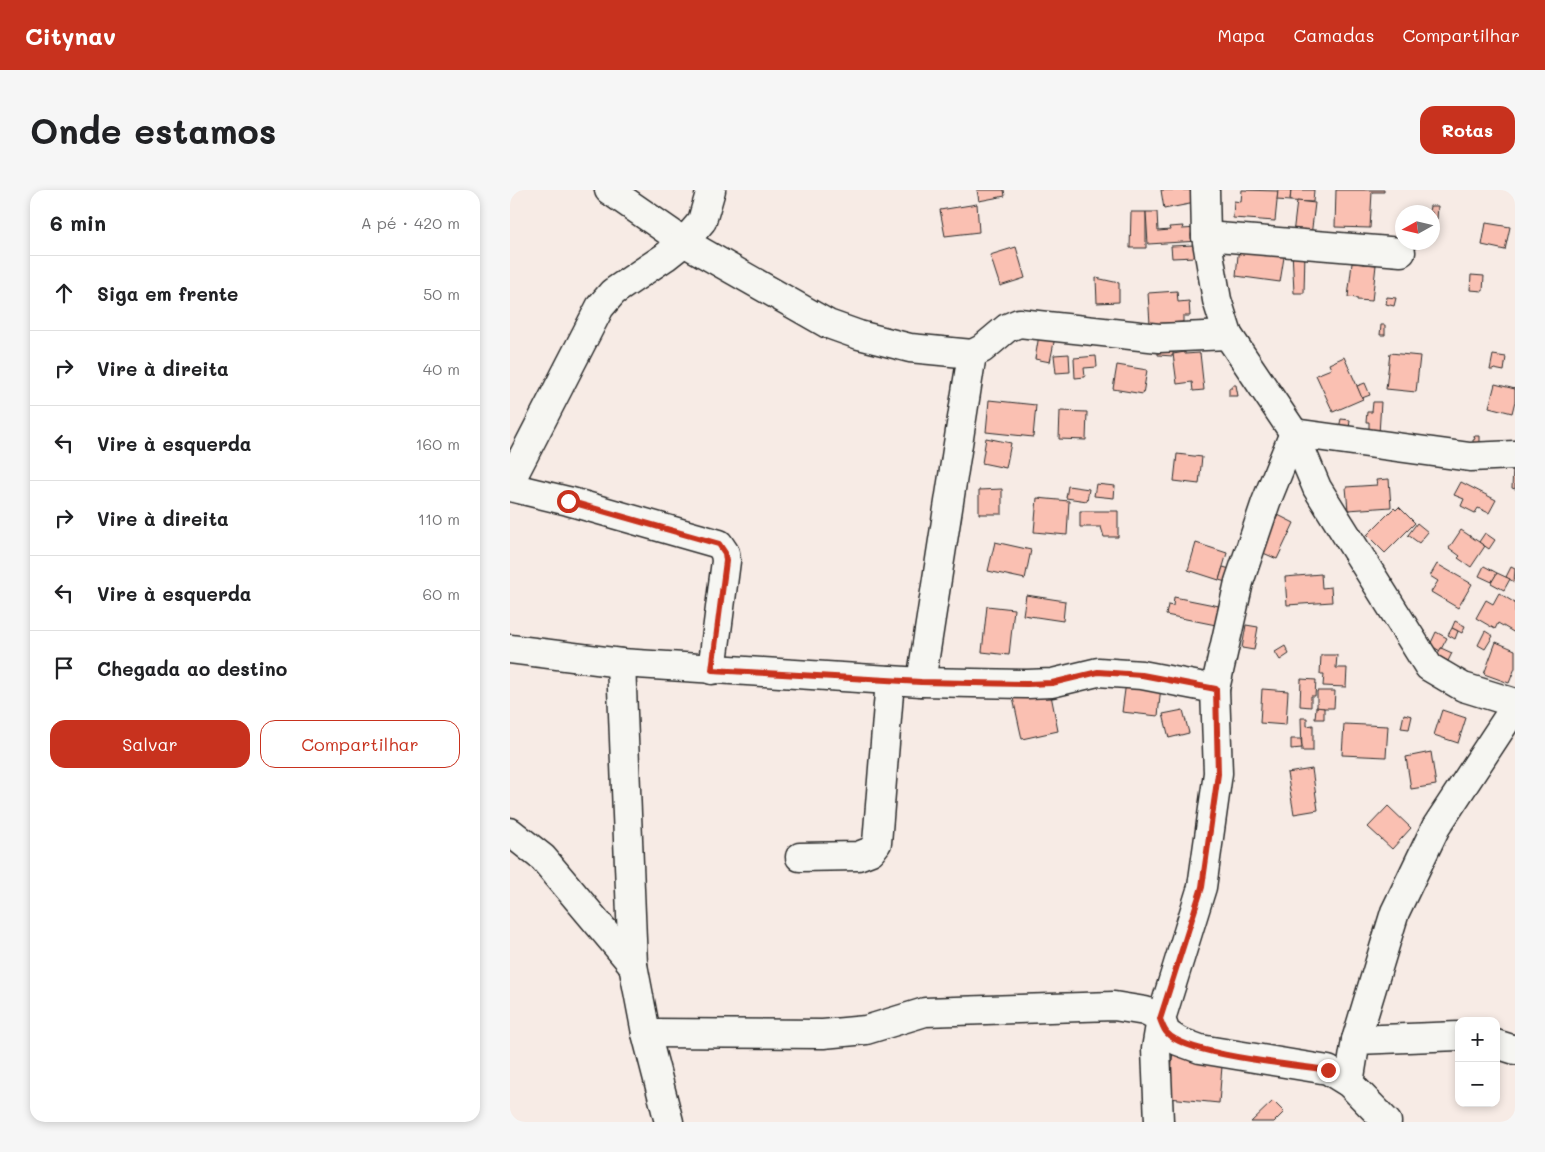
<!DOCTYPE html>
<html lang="pt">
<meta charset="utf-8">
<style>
body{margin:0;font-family:Mali,sans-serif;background:#f6f6f6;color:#202124}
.controls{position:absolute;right:15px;bottom:15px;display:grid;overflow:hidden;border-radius:10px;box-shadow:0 2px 8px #0003}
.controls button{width:45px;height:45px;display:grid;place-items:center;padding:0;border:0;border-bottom:1px solid #e0e0e0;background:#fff;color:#202124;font:25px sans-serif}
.compass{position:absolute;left:885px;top:15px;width:45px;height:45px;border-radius:50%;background:#fff;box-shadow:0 2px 8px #0003;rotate:262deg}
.stop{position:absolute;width:15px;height:15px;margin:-11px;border:4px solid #c8321e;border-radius:50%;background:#fff}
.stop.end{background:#c8321e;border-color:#fff;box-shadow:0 1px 5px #0008}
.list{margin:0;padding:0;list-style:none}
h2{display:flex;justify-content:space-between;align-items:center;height:65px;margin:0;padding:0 20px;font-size:21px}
h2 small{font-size:16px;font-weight:400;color:#757577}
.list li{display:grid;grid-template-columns:32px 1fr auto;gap:15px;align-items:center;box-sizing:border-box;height:75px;padding:0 20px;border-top:1px solid #e0e0e0}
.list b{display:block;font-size:19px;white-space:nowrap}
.list em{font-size:16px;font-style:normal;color:#757577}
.actions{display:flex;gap:10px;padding:15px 20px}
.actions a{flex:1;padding:11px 0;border:1px solid #c8321e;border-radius:15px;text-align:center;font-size:18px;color:#c8321e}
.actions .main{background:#c8321e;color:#fff}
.icon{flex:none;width:28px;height:28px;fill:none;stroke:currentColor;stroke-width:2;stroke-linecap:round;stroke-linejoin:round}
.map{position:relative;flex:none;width:1005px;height:932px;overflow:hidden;border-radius:15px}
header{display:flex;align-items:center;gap:30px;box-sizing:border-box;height:70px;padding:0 25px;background:#c8321e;color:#fff}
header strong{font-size:24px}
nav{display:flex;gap:28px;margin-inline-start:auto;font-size:18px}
.intro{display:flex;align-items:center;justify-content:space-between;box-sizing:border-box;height:120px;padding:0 30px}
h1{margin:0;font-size:35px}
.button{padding:12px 22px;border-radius:15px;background:#c8321e;color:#fff;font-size:18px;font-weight:700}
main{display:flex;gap:30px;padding:0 30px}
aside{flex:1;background:#fff;border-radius:15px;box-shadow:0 2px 8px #0003}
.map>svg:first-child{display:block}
.building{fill:#fac0b2;stroke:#2b2b2b}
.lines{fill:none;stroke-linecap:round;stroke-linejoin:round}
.minor-casing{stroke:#2b2b2b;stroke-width:31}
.minor{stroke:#f6f6f2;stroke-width:28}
.route{stroke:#c8321e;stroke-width:6}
</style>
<header>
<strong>Citynav</strong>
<nav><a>Mapa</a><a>Camadas</a><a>Compartilhar</a></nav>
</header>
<div class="intro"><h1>Onde estamos</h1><a class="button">Rotas</a></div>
<main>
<aside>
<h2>6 min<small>A pé · 420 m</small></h2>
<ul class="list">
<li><svg class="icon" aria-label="ahead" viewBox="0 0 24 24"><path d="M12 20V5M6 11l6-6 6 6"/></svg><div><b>Siga em frente</b></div><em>50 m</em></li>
<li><svg class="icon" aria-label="right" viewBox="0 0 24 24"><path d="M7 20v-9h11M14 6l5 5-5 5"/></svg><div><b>Vire à direita</b></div><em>40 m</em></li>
<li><svg class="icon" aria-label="left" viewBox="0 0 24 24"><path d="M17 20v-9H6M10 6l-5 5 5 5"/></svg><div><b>Vire à esquerda</b></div><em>160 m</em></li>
<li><svg class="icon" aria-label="right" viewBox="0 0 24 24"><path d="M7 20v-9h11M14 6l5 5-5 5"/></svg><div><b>Vire à direita</b></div><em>110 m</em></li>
<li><svg class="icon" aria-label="left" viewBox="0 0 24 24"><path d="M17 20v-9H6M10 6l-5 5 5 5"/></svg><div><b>Vire à esquerda</b></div><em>60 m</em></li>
<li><svg class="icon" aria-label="arrive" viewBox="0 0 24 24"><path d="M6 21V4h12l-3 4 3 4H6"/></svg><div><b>Chegada ao destino</b></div></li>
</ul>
<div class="actions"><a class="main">Salvar</a><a>Compartilhar</a></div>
</aside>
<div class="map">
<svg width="1005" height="932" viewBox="0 0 1005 932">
<rect width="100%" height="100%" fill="#f7ebe5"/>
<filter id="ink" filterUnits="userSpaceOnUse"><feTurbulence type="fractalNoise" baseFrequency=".02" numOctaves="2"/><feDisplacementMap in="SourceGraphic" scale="10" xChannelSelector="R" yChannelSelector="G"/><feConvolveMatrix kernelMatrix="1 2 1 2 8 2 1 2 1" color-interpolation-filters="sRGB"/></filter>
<g filter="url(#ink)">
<g class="building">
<path d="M 467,0 L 494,0 L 495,6 L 469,11 Z"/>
<path d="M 651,0 L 688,0 L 690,12 L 654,19 Z"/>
<path d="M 732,0 L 768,1 L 765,31 L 723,28 L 724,11 L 731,12 Z"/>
<path d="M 768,0 L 781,0 L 780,11 L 767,10 Z"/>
<path d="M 781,0 L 804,0 L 803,12 L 780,11 Z"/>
<path d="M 826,0 L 874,0 L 874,2 L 862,2 L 860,38 L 825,37 Z"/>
<path d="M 787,11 L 805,13 L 801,46 L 783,44 Z"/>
<path d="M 467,14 L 469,42 L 435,46 L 430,20 Z"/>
<path d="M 920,16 L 928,16 L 927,29 L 922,29 L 922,22 L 919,22 Z"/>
<path d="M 621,22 L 636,22 L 636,58 L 620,58 Z"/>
<path d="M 636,22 L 647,22 L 648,41 L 660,40 L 659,37 L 673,36 L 672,39 L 689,38 L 689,51 L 638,54 Z"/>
<path d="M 976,33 L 1000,37 L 995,60 L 972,55 Z"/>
<path d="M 684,55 L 685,67 L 662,68 L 661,56 Z"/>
<path d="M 729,55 L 775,61 L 770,92 L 726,86 Z"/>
<path d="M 506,57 L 515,88 L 490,96 L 480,65 Z"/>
<path d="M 782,60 L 795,61 L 794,103 L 784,103 Z"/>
<path d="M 842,73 L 866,75 L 862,111 L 847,110 L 847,108 L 838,107 Z"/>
<path d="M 961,85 L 974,86 L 973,101 L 960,100 Z"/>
<path d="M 586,88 L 609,93 L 609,112 L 587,113 Z"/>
<path d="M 667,101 L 668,112 L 679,111 L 680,126 L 673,126 L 673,132 L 640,134 L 638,103 Z"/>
<path d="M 877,107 L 886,108 L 884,116 L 876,114 Z"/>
<path d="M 871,135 L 875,135 L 875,145 L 870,145 Z"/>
<path d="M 530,139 L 546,142 L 540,172 L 525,169 Z"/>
<path d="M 648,151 L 663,151 L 663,166 L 648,165 Z"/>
<path d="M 675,162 L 675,164 L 690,163 L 694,200 L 683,201 L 682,192 L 667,194 L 663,164 Z"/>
<path d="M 880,163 L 910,166 L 906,202 L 876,199 Z"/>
<path d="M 559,164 L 560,182 L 546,183 L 544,165 Z"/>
<path d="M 983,165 L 996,167 L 994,181 L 984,179 L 983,180 L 980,180 Z"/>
<path d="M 586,166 L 587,177 L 574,178 L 575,187 L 565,188 L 564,168 Z"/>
<path d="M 834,167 L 853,209 L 823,222 L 806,185 L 821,179 L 819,174 Z"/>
<path d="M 607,175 L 637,180 L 633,204 L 603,199 Z"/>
<path d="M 855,193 L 860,205 L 852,208 L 847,196 Z"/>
<path d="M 985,194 L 1005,199 L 1005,211 L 1002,223 L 979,217 Z"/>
<path d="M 722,195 L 726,195 L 728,206 L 719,206 L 719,198 L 722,198 Z"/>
<path d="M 479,210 L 526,215 L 523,247 L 476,242 Z"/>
<path d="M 863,212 L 871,212 L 869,244 L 859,243 L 859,232 L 856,232 L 857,222 L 862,222 Z"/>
<path d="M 550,221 L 577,222 L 576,250 L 549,249 Z"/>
<path d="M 831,229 L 840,230 L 839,239 L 829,238 Z"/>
<path d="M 964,246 L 970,246 L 970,257 L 963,257 L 963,250 L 965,249 Z"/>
<path d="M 476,248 L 501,253 L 496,278 L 472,273 Z"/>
<path d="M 667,264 L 692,267 L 689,294 L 664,291 Z"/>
<path d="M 1003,278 L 1005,279 L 1005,299 L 1002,298 Z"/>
<path d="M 879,289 L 881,317 L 838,320 L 836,297 L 867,295 L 866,290 Z"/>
<path d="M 951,292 L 986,310 L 979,323 L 968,318 L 965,323 L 951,316 L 954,309 L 944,305 Z"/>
<path d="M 586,294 L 605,296 L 604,308 L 584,306 Z"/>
<path d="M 558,296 L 579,299 L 577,311 L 556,308 Z"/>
<path d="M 492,299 L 492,324 L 469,324 L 469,300 Z"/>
<path d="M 527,308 L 559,311 L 557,345 L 524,342 Z"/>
<path d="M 889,317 L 905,333 L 875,363 L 857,345 L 884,318 L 886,320 Z"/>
<path d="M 570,321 L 608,321 L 608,347 L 594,347 L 591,337 L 570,337 Z"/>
<path d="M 768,325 L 784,333 L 767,369 L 751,362 Z"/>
<path d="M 907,333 L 918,342 L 909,353 L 898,345 Z"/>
<path d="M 951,340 L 975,356 L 961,377 L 948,368 L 950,366 L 939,358 Z"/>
<path d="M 975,343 L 985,350 L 979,359 L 969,352 Z"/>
<path d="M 485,352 L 521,360 L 515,389 L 478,381 Z"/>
<path d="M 686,353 L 717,363 L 709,390 L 678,380 Z"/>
<path d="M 927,374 L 962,394 L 948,418 L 921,402 L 928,391 L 920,386 Z"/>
<path d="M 974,376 L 987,383 L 982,392 L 969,386 Z"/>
<path d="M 713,377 L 720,379 L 716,392 L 709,390 Z"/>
<path d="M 1001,377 L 1005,379 L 1004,392 L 996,387 Z"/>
<path d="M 987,383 L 1000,389 L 994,400 L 981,393 Z"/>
<path d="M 811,384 L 812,398 L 821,397 L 822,412 L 777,415 L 775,387 Z"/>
<path d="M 989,403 L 1005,413 L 1005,443 L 988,433 L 985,439 L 966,428 L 976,410 L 983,414 Z"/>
<path d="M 516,405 L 555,411 L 553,431 L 513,425 Z"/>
<path d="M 664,407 L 709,416 L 706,435 L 656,425 L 658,415 L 663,416 Z"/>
<path d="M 477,416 L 504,419 L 499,465 L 472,462 Z"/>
<path d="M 945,431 L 955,436 L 952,443 L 942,438 Z"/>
<path d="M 736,435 L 748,437 L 744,460 L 732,458 Z"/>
<path d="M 942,438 L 948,441 L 945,449 L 938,445 Z"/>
<path d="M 975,441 L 983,446 L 975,459 L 968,455 Z"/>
<path d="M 926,442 L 937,448 L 930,461 L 920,455 Z"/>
<path d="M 986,452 L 1005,460 L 1005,478 L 999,493 L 974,484 Z"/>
<path d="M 775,456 L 779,464 L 770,470 L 765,462 Z"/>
<path d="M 931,458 L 942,463 L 938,471 L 927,465 Z"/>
<path d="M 811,465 L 827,465 L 826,478 L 837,478 L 836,497 L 813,496 L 814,484 L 810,484 Z"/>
<path d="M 791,489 L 806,490 L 805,506 L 801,506 L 801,517 L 790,516 Z"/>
<path d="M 616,492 L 651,496 L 648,526 L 612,522 Z"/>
<path d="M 752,499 L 778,501 L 776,535 L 750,533 Z"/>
<path d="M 540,500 L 548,541 L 512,549 L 503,508 Z"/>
<path d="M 807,501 L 825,501 L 824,518 L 807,518 Z"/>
<path d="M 806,517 L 814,518 L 814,529 L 805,529 Z"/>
<path d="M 673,520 L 679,543 L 659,548 L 653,524 Z"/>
<path d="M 932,520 L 956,528 L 948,553 L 924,545 Z"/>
<path d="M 894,524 L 902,526 L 899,539 L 891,538 Z"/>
<path d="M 791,528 L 797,528 L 797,536 L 803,535 L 803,561 L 792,561 Z"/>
<path d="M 834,534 L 878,536 L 876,567 L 832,565 Z"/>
<path d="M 781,549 L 791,549 L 792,558 L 781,559 Z"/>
<path d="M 921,562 L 926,595 L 901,599 L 896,567 Z"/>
<path d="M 802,579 L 808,620 L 784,624 L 777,583 Z"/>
<path d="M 878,616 L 901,638 L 882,659 L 858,637 Z"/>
<path d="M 663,859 L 713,864 L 709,913 L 659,908 Z"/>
<path d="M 763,911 L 774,922 L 764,932 L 741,932 Z"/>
</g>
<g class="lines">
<defs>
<g id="minor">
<path d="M 99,0 L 174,52 L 318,134 L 349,145 L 400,158 L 462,164 L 472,159 L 497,138 L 509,133 L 649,148 L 718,145"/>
<path d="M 695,0 L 696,46 L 707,110 L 718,145 L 784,243 L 807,298 L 919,477 L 953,497 L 1005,513"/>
<path d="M 696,46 L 891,62"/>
<path d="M 0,292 L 90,117 L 103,102 L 155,67 L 174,52 L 192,31 L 201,0"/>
<path d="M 0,297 L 58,311 L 209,354 L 215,363 L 216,371 L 202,480"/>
<path d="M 0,459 L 111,473 L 411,492 L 517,494 L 542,493 L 588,482 L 632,485 L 705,499"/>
<path d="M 111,473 L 123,775 L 136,843 L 159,932"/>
<path d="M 411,492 L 462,164"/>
<path d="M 0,642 L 33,668 L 123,775"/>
<path d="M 290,667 L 348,666 L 361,661 L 367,653 L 380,490"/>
<path d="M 136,843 L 313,844 L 356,840 L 415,822 L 604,816 L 635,821 L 651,829 L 656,843 L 668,851 L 690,859 L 818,880 L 839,893 L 877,932"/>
<path d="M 846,850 L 949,846"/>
<path d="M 986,854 L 1005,860"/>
<path d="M 839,893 L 846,850 L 885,722 L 926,637 L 1005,517"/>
<path d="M 649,932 L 646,859 L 651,829 L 692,697 L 708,583 L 705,499 L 729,392 L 756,312 L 784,243 L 960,267 L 1005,265"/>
</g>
</defs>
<use href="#minor" class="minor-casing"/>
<use href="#minor" class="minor"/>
</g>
</g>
<g class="lines" filter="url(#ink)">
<path class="route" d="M 58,311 L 209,354 L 215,363 L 216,371 L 202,480 L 411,492 L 517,494 L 542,493 L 588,482 L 632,485 L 706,499 L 708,584 L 692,697 L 650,829 C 652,834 654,840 657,843 C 676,865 786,875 818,880"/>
</g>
</svg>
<div class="controls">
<button>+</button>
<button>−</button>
</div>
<svg class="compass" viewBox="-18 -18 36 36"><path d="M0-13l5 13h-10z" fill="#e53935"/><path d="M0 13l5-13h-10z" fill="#757577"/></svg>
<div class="stop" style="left:58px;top:311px"></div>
<div class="stop end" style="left:818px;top:880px"></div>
</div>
</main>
